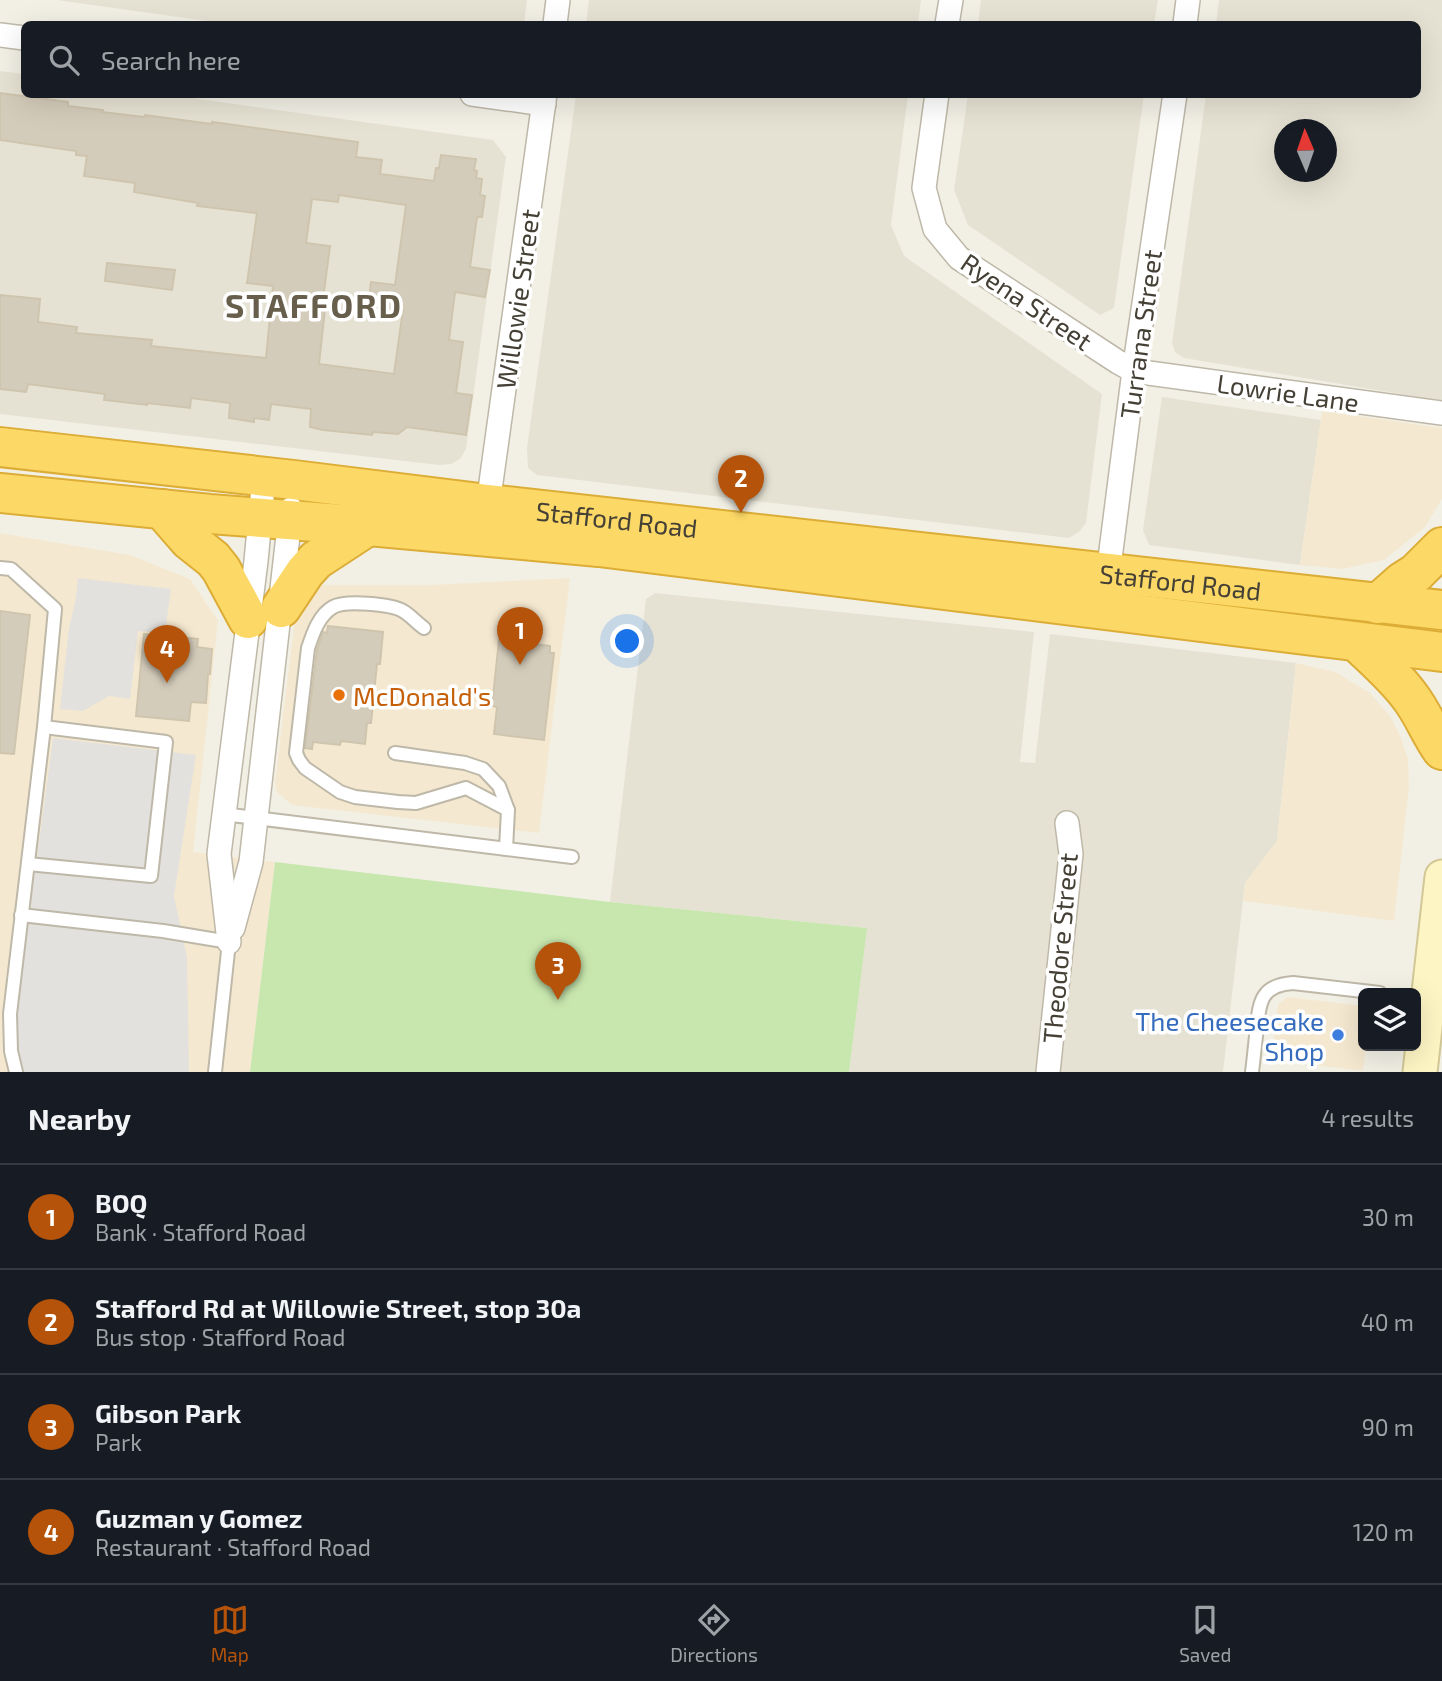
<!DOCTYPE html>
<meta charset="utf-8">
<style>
body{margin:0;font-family:"Exo 2",sans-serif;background:#242831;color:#f1f3f6}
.controls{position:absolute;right:21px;bottom:21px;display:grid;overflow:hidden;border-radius:10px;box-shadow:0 7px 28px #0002}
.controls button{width:63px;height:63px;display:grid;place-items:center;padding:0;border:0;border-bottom:2px solid #363941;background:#171b24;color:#f1f3f6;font:35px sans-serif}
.compass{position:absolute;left:1274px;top:119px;width:63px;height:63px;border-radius:50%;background:#171b24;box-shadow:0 7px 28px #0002;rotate:358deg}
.you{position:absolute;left:628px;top:642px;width:24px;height:24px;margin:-18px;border:5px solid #fff;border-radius:50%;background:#1a73e8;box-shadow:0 0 0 10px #1a73e833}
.badge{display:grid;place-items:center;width:46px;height:46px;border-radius:50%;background:#b45309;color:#fff;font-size:23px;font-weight:700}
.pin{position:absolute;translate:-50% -58px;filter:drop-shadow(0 2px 4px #0008)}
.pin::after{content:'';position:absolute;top:37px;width:24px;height:21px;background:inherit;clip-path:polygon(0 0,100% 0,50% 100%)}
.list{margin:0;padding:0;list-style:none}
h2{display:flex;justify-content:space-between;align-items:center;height:91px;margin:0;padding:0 28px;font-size:30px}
h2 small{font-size:23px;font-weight:400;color:#9ea1a6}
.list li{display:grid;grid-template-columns:46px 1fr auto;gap:21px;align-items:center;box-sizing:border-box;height:105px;padding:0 28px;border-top:2px solid #363941}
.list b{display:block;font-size:26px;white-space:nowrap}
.list p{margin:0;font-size:23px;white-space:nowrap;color:#9ea1a6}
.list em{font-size:23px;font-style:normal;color:#9ea1a6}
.icon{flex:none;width:38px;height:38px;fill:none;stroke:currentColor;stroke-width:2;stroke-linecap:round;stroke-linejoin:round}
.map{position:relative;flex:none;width:1442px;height:1072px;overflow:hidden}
.search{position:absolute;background:#171b24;box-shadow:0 7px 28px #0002;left:21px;right:21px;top:21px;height:77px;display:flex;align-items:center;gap:18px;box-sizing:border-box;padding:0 24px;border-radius:10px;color:#9ea1a6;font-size:26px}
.sheet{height:511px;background:#171b24}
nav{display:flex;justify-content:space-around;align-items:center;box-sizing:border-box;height:98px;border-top:2px solid #363941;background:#171b24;font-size:19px;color:#9ea1a6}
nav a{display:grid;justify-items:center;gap:4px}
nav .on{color:#b45309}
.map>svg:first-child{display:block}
.residential{fill:#e6e2d3;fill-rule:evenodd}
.commercial{fill:#f5e8d0}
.green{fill:#c8e7ae}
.parking{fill:#e3e1dd}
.building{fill:#d4ccbb;stroke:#cfc5ae;stroke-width:2;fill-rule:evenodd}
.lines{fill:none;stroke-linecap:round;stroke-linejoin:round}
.lane-casing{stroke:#beb8a8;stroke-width:16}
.street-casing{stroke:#beb8a8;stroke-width:26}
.secondary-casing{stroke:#d2c795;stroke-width:37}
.highway-casing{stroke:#dcad36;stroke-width:42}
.lane{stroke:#fff;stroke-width:12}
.street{stroke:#fff;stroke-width:23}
.secondary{stroke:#fef5c4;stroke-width:33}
.highway{stroke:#fcd866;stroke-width:38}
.food-dot{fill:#e8710a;stroke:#fff;stroke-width:2.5}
.shop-dot{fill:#3f7fe0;stroke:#fff;stroke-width:2.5}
.labels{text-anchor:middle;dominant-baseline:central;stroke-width:7;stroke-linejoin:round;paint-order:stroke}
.street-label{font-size:26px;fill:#454035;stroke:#fff}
.food-label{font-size:26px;fill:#c56008;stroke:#fff;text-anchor:start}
.shop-label{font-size:26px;fill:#366cbe;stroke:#fff;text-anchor:end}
.district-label{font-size:33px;font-weight:bold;letter-spacing:2px;fill:#675f4c;stroke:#fff}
</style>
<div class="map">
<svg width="1442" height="1072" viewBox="0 0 1442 1072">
<rect width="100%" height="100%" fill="#f2f0e5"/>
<g class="residential">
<path d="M 57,0 L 527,0 L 524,24 L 228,24 Z"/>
<path d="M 589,0 L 921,0 L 918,24 L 586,24 Z"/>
<path d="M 981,0 L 1158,0 L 1154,24 L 978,24 Z"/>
<path d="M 1219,0 L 1442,0 L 1442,401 L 1184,358 L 1175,352 L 1172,343 L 1206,95 L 1418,94 L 1418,24 L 1216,24 ZM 1284,130 L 1326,130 L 1326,172 L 1284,172 Z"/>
<path d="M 0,71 L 24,74 L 24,94 L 170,95 L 493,140 L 506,157 L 466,449 L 460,459 L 451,464 L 439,465 L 0,414 Z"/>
<path d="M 576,95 L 908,95 L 891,225 L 904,256 L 1102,394 L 1086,523 L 1079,532 L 1069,538 L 537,475 L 528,468 L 527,448 Z"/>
<path d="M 968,95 L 1144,95 L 1114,308 L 1100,315 L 968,225 L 954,190 Z"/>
<path d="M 1162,397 L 1321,420 L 1300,565 L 1149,545 L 1143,530 Z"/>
<path d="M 655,593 L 1034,632 L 1020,762 L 1035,763 L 1050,634 L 1296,663 L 1277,841 L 1245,883 L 1223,1072 L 849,1072 L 866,928 L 610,902 L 646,599 Z"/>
</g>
<g class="commercial">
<path d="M 1322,411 L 1442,428 L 1442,499 L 1425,527 L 1384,560 L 1342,569 L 1300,565 Z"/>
<path d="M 0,533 L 130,555 L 190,579 L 218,621 L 193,852 L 275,862 L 250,1072 L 0,1072 Z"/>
<path d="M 570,578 L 539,833 L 292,805 L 277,792 L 275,783 L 294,626 L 304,600 L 314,585 L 431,585 Z"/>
<path d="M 1296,663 L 1335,672 L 1370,693 L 1390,716 L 1400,735 L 1408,759 L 1409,787 L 1394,921 L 1243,901 L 1245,883 L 1277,841 Z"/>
<path d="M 1288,997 L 1363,1006 L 1363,1046 L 1366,1046 L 1363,1071 L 1279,1061 L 1272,1052 L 1278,1004 Z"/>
</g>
<path class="green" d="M 275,862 L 610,902 L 867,928 L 849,1072 L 250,1072 Z"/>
<g class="parking">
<path d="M 78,578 L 171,589 L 165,633 L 138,631 L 130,699 L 109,696 L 83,711 L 60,709 L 69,628 L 76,598 Z"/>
<path d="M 53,738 L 196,755 L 174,896 L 187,957 L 189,1072 L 14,1072 L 11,1051 Z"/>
</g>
<g class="building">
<path d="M 0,93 L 68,102 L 68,106 L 103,110 L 102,112 L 144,117 L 145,115 L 212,124 L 212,122 L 358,142 L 356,157 L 382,160 L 380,174 L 434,181 L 436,168 L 439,168 L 441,155 L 476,159 L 474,170 L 477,171 L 476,178 L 482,179 L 480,195 L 485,196 L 482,217 L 477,217 L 470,267 L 490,270 L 485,297 L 455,292 L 449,340 L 463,342 L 456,393 L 472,395 L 466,435 L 407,427 L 398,434 L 373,432 L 372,435 L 323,430 L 310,427 L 311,409 L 271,404 L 269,420 L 254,418 L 254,422 L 229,418 L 230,403 L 191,398 L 190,408 L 147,403 L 147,405 L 104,400 L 105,394 L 28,384 L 26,392 L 0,389 L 0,295 L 40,299 L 38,322 L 77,327 L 76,333 L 152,340 L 151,346 L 266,358 L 273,286 L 247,283 L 257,213 L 197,206 L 198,203 L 134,192 L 135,183 L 84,176 L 87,156 L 76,155 L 76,151 L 0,140 ZM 339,195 L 406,205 L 395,285 L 371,282 L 368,306 L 403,310 L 394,374 L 319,364 L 326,300 L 323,299 L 330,246 L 306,243 L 312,199 L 338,202 Z"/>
<path d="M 107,263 L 175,270 L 172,290 L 105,281 Z"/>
<path d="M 0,611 L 30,615 L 14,754 L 0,753 Z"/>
<path d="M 328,626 L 383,632 L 380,664 L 377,664 L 371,723 L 367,723 L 365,744 L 341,741 L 340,745 L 313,742 L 312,749 L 305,748 L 317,650 L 323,632 L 327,633 Z"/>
<path d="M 144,634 L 198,639 L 197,647 L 212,649 L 210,674 L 208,674 L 206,703 L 191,702 L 189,721 L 136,716 Z"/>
<path d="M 499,640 L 550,646 L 550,653 L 554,653 L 544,740 L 494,734 L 497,707 L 492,706 Z"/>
</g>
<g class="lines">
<defs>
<g id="lane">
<path d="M 0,568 L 11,569 L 55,609 L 44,727 L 10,1014 L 11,1051 L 16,1072"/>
<path d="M 424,628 C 417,623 410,615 403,611 C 391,604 345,600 333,607 C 319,615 313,633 308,648 L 296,753 L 299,760 L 305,768 L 340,792 L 355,797 L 398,802 L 416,803 L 466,788 L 508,810"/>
<path d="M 395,753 L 465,763 L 483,769 L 499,786 L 508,810 L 506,849"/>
<path d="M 223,814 L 572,857"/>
<path d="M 28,864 L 151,876 L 166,742 L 44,727"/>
<path d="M 21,915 L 163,931 L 229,942 L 215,1072"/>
<path d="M 1252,1072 C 1254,1057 1255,1043 1257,1028 C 1259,1001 1262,985 1293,983 L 1380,993"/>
</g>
<g id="street">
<path d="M 555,24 L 558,0"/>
<path d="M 947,24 L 951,0"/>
<path d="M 1185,24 L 1188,0"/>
<path d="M 0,35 L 24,38"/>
<path d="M 472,94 L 544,104"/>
<path d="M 937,94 L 924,188 L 935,229 L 959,258 L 1118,362 L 1134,371 L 1442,413"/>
<path d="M 488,504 L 545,94"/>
<path d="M 1108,574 L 1134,371 L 1175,94"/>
<path d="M 233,928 L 251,862 L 291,509"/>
<path d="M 229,942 L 219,854 L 256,561 L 264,477"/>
<path d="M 1048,1072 L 1071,854 L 1067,823"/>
</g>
<path id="secondary" d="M 1420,1072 L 1442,877"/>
<g id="highway">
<path id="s1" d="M 0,447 L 294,480 L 488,504 L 1442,610"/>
<path d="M 0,493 L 210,514 L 368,526 L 599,547 L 1442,652"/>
<path d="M 162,509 L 189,540 L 213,559 L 221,569 L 248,619"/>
<path d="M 1377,604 L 1402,582 L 1416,573 L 1442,547"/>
<path d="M 281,608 L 305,572 L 316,560 L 368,526"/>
<path d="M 1357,642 C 1376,660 1396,677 1411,698 C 1423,714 1430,733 1442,750"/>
</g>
</defs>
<use href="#lane" class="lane-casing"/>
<use href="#street" class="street-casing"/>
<use href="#secondary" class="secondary-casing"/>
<use href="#highway" class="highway-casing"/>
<use href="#lane" class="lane"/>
<use href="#street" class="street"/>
<use href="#secondary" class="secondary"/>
<use href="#highway" class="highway"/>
</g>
<circle class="food-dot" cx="339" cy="695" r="7"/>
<circle class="shop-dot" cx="1338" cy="1035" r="7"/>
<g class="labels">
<g class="street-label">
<text transform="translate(517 299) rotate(-82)">Willowie Street</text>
<text transform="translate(1027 301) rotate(34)">Ryena Street</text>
<text transform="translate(1140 334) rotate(-82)">Turrana Street</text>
<text transform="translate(1288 392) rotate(8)">Lowrie Lane</text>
<text stroke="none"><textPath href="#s1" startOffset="621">Stafford Road</textPath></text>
<text stroke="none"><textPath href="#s1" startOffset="1188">Stafford Road</textPath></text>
<text transform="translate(1059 948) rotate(-85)">Theodore Street</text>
</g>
<g class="food-label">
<text x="353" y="695">McDonald's</text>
</g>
<g class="shop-label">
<text x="1324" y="1020">The Cheesecake<tspan x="1324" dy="30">Shop</tspan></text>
</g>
<g class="district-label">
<text x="314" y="305">STAFFORD</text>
</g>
</g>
</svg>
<div class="controls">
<button><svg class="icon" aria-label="layers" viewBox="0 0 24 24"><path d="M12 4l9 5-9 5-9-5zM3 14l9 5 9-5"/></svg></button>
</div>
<svg class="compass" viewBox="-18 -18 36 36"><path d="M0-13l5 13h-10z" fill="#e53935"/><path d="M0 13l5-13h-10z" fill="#9ea1a6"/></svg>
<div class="you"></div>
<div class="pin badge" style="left:520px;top:665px">1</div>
<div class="pin badge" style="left:741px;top:513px">2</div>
<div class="pin badge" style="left:558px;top:1000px">3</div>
<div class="pin badge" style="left:167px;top:683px">4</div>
<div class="search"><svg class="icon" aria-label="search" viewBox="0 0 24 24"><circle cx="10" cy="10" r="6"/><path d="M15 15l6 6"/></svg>Search here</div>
</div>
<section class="sheet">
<h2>Nearby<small>4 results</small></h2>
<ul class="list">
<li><span class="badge">1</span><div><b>BOQ</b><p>Bank · Stafford Road</p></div><em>30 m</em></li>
<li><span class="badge">2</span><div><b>Stafford Rd at Willowie Street, stop 30a</b><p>Bus stop · Stafford Road</p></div><em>40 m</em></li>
<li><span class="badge">3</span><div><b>Gibson Park</b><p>Park</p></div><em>90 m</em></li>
<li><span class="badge">4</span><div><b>Guzman y Gomez</b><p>Restaurant · Stafford Road</p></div><em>120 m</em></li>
</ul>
</section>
<nav>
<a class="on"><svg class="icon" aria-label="map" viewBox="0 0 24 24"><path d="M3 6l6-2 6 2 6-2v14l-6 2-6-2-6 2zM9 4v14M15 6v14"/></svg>Map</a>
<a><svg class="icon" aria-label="directions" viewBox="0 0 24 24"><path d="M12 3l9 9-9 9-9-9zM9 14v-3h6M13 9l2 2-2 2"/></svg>Directions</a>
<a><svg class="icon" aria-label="saved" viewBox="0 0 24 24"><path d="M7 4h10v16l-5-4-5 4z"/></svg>Saved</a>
</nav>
